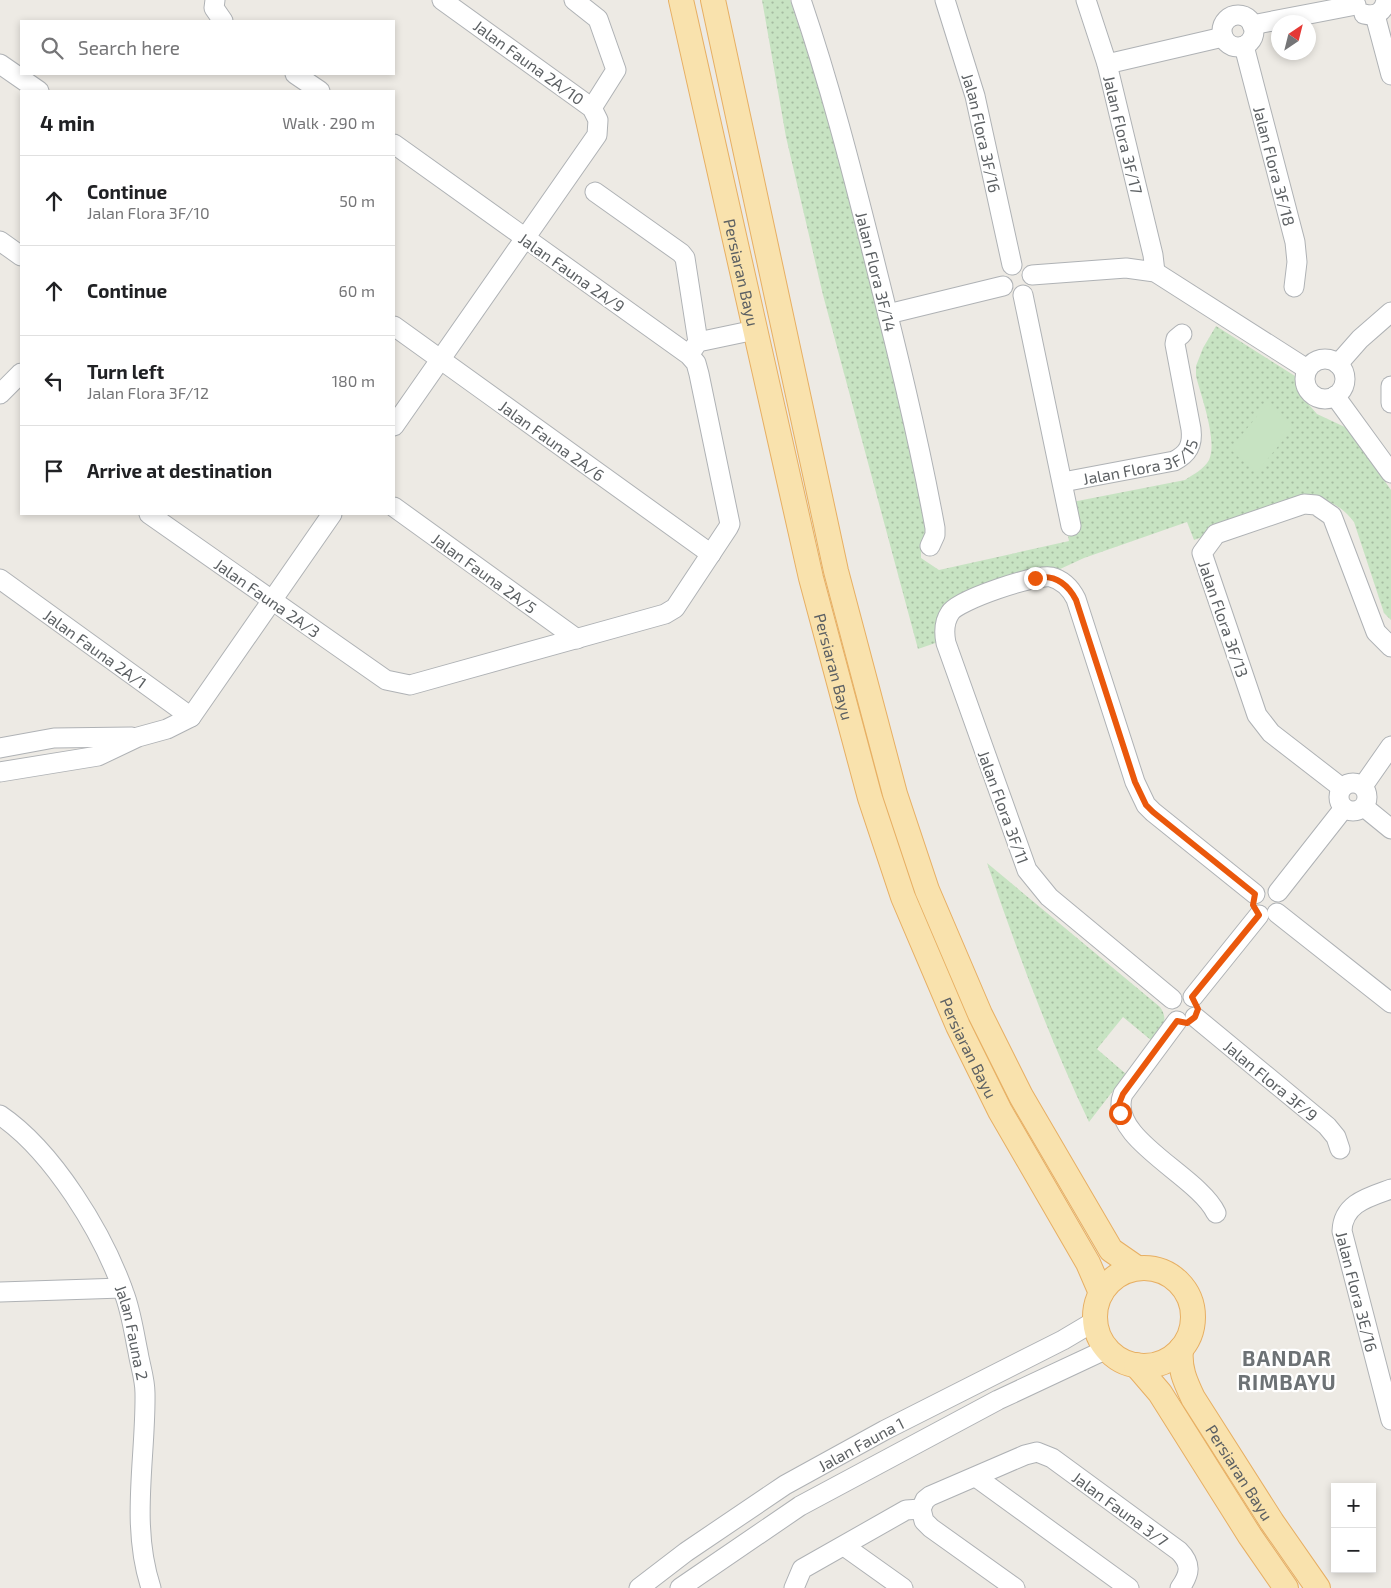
<!DOCTYPE html>
<meta charset="utf-8">
<style>
body{margin:0;font-family:"Exo 2",sans-serif;background:#f2f2f2;color:#202124}
.controls{position:absolute;right:15px;bottom:15px;display:grid;overflow:hidden;border-radius:0px;box-shadow:0 2px 8px #0003}
.controls button{width:45px;height:45px;display:grid;place-items:center;padding:0;border:0;border-bottom:1px solid #e0e0e0;background:#fff;color:#202124;font:25px sans-serif}
.compass{position:absolute;left:1271px;top:15px;width:45px;height:45px;border-radius:50%;background:#fff;box-shadow:0 2px 8px #0003;rotate:35deg}
.stop{position:absolute;width:15px;height:15px;margin:-11px;border:4px solid #ea580c;border-radius:50%;background:#fff}
.stop.end{background:#ea580c;border-color:#fff;box-shadow:0 1px 5px #0008}
.list{margin:0;padding:0;list-style:none}
h2{display:flex;justify-content:space-between;align-items:center;height:65px;margin:0;padding:0 20px;font-size:21px}
h2 small{font-size:16px;font-weight:400;color:#757577}
.list li{display:grid;grid-template-columns:32px 1fr auto;gap:15px;align-items:center;box-sizing:border-box;height:90px;padding:0 20px;border-top:1px solid #e0e0e0}
.list b{display:block;font-size:19px;white-space:nowrap}
.list p{margin:0;font-size:16px;white-space:nowrap;color:#757577}
.list em{font-size:16px;font-style:normal;color:#757577}
.icon{flex:none;width:28px;height:28px;fill:none;stroke:currentColor;stroke-width:2;stroke-linecap:round;stroke-linejoin:round}
.map{position:relative;flex:none;width:1391px;height:1588px;overflow:hidden}
.search{position:absolute;background:#fff;box-shadow:0 2px 8px #0003;left:20px;top:20px;width:375px;height:55px;display:flex;align-items:center;gap:12px;box-sizing:border-box;padding:0 18px;border-radius:0px;color:#757577;font-size:19px}
.panel{position:absolute;background:#fff;box-shadow:0 2px 8px #0003;left:20px;top:90px;width:375px;height:425px;border-radius:0px}
.map>svg:first-child{display:block}
.park{fill:url(#park-dots)}
.garden{fill:#c7e3c2}
.lines{fill:none;stroke-linecap:round;stroke-linejoin:round}
.minor-casing{stroke:#afb2b5;stroke-width:21}
.major-casing{stroke:#e7af63;stroke-width:26}
.minor{stroke:#fff;stroke-width:19}
.major{stroke:#f9e2ad;stroke-width:24}
.route{stroke:#ea580c;stroke-width:6}
.labels{text-anchor:middle;dominant-baseline:central;stroke-width:4.5;stroke-linejoin:round;paint-order:stroke}
.street-label{font-size:16px;fill:#5c6063;stroke:#fff}
.district-label{font-size:21px;font-weight:bold;letter-spacing:1px;fill:#6d7275;stroke:#fff}
</style>
<div class="map">
<svg width="1391" height="1588" viewBox="0 0 1391 1588">
<defs>
<pattern id="park-dots" width="8" height="8" patternUnits="userSpaceOnUse" patternTransform="scale(1.25)"><rect width="8" height="8" fill="#c7e3c2"/><path d="M2 2h.1M6 6h.1" fill="none" stroke="#a5bba1" stroke-width="1.8" stroke-linecap="round"/></pattern>
</defs>
<rect width="100%" height="100%" fill="#edeae4"/>
<g class="park">
<path d="M 762,0 L 790,0 C 850,174 888,350 929,529 L 921,550 L 921,558 L 939,570 L 1069,541 L 1062,504 L 1185,480 C 1194,474 1204,469 1209,460 C 1218,441 1201,396 1196,376 L 1196,366 L 1203,348 L 1216,326 L 1295,376 L 1304,399 L 1317,414 L 1347,428 L 1391,490 L 1391,620 L 1384,613 L 1354,522 C 1341,505 1326,497 1305,499 L 1194,540 L 1187,522 L 1084,558 L 1034,581 L 960,605 L 944,640 L 918,649 L 823,295 L 786,137 Z"/>
<path d="M 987,863 L 1160,1007 C 1170,1021 1161,1029 1152,1041 L 1123,1017 L 1097,1049 L 1126,1074 L 1089,1122 C 1049,1038 1017,951 987,863 Z"/>
</g>
<path class="garden" d="M 1268,403 L 1294,427 L 1256,473 L 1230,449 Z"/>
<g class="lines">
<defs>
<g id="minor">
<path d="M 215,0 L 214,8 L 223,21"/>
<path d="M 574,0 L 598,19 L 616,70 L 592,108"/>
<path id="s1" d="M 801,0 C 829,82 851,167 872,251 C 895,343 918,435 935,528 L 935,535 L 930,546"/>
<path id="s2" d="M 945,0 L 975,96 L 1012,265"/>
<path id="s3" d="M 1086,0 L 1107,64 L 1153,255 L 1155,272"/>
<path d="M 1364,14 C 1376,17 1384,12 1386,0"/>
<path d="M 1375,15 L 1391,75"/>
<circle cx="1238" cy="31" r="16"/>
<path d="M 1252,25 L 1356,5"/>
<path id="s4" d="M 1244,46 L 1295,242 L 1297,262 L 1294,287"/>
<path d="M 0,64 L 39,91"/>
<path d="M 1107,64 L 1223,37"/>
<path d="M 295,74 L 320,91"/>
<path d="M 595,192 L 681,253 L 685,258 L 698,342"/>
<path d="M 0,241 L 21,256"/>
<path d="M 1032,275 L 1126,268 L 1155,272 L 1307,369"/>
<path d="M 1023,295 L 1071,526"/>
<path d="M 888,314 L 1003,286"/>
<path id="s5" d="M 394,326 L 711,554"/>
<path d="M 691,352 L 698,342 L 755,330"/>
<circle cx="1325" cy="379" r="20"/>
<path d="M 1338,364 L 1360,339 L 1391,312"/>
<path d="M 1391,386 L 1391,403"/>
<path d="M 0,394 L 21,373"/>
<path d="M 1335,396 L 1391,473"/>
<path d="M 394,426 L 597,135 L 598,120 L 592,108 L 442,0"/>
<path id="s6" d="M 1063,482 L 1174,461 C 1188,454 1193,445 1191,429 L 1175,344 L 1176,339 L 1182,334"/>
<path id="s7" d="M 394,507 L 577,639"/>
<path id="s8" d="M 149,514 L 386,680 L 410,685 L 665,614 L 675,608 L 728,528 L 730,524 L 699,374 L 696,363 L 689,355 L 394,144"/>
<path id="s9" d="M 0,579 L 191,717"/>
<path d="M 0,748 L 54,738 L 132,737"/>
<path d="M 0,772 L 98,756 L 138,737 L 167,729 L 191,717 L 332,514"/>
<circle cx="1353" cy="797" r="14"/>
<path d="M 1363,786 L 1391,746"/>
<path d="M 1342,788 L 1271,733 L 1257,715 L 1202,553 L 1216,534 L 1304,504 L 1316,505 L 1332,516 L 1376,632 L 1391,647"/>
<path d="M 1364,807 L 1391,829"/>
<path d="M 1278,892 L 1344,808"/>
<path d="M 1277,913 L 1391,1003"/>
<path d="M 1193,997 L 1259,915"/>
<path d="M 1172,999 L 1049,897 L 1027,870 L 946,643 C 944,633 944,622 950,613 C 957,600 1036,574 1051,577 C 1063,580 1071,589 1076,599 L 1135,782 L 1146,805 L 1153,812 L 1255,894"/>
<path id="s10" d="M 1195,1017 L 1327,1126 L 1336,1137 L 1340,1149"/>
<path d="M 1177,1021 L 1123,1094 C 1106,1138 1198,1175 1216,1213"/>
<path id="s11" d="M 0,1115 C 53,1151 103,1233 124,1293 C 131,1311 134,1333 138,1352 C 140,1365 145,1379 145,1393 C 146,1458 130,1524 151,1588"/>
<path id="s12" d="M 1391,1189 C 1369,1197 1343,1203 1342,1231 L 1391,1420"/>
<path d="M 0,1292 L 122,1288"/>
<path d="M 976,1477 L 1129,1588"/>
<path d="M 844,1546 L 903,1588"/>
<path id="s13" d="M 639,1588 L 686,1552 L 785,1485 L 885,1430 L 1063,1340 L 1095,1321"/>
<path d="M 680,1588 L 800,1506 L 998,1400 L 1107,1349"/>
<path d="M 794,1588 L 802,1569 L 906,1510 L 921,1509"/>
<path id="s14" d="M 1015,1588 L 931,1528 L 924,1521 L 921,1509 L 925,1500 L 930,1496 L 1025,1455 L 1037,1452 L 1052,1458 L 1179,1551 C 1192,1564 1190,1574 1180,1588"/>
</g>
<g id="major">
<path id="s15" d="M 681,0 L 811,578 L 870,798 L 903,897 L 958,1026 L 1000,1111 L 1088,1263 L 1101,1293"/>
<path d="M 713,0 L 836,571 L 895,794 L 927,890 L 980,1014 L 1021,1096 L 1111,1250 L 1137,1268"/>
<circle cx="1144" cy="1317" r="49"/>
<path id="s16" d="M 1181,1349 C 1179,1368 1185,1381 1193,1398 L 1272,1522 L 1318,1588"/>
<path d="M 1136,1365 L 1160,1393 L 1250,1536 L 1286,1588"/>
</g>
</defs>
<use href="#minor" class="minor-casing"/>
<use href="#major" class="major-casing"/>
<use href="#minor" class="minor"/>
<use href="#major" class="major"/>
</g>
<g class="lines">
<path class="route" d="M 1035,578 C 1054,574 1067,583 1076,600 L 1135,782 L 1146,805 L 1153,812 L 1255,894 L 1253,905 L 1259,915 L 1192,997 L 1198,1009 L 1195,1017 L 1187,1023 L 1177,1021 L 1123,1094 L 1119,1104 L 1120,1113"/>
</g>
<g class="labels">
<g class="street-label">
<text transform="translate(529 62) rotate(36)">Jalan Fauna 2A/10</text>
<text stroke="none"><textPath href="#s2" startOffset="138">Jalan Flora 3F/16</textPath></text>
<text stroke="none"><textPath href="#s3" startOffset="140">Jalan Flora 3F/17</textPath></text>
<text stroke="none"><textPath href="#s4" startOffset="124">Jalan Flora 3F/18</textPath></text>
<text transform="translate(572 272) rotate(35)">Jalan Fauna 2A/9</text>
<text stroke="none"><textPath href="#s15" startOffset="279">Persiaran Bayu</textPath></text>
<text stroke="none"><textPath href="#s1" startOffset="282">Jalan Flora 3F/14</textPath></text>
<text stroke="none"><textPath href="#s5" startOffset="195">Jalan Fauna 2A/6</textPath></text>
<text stroke="none"><textPath href="#s6" startOffset="81">Jalan Flora 3F/15</textPath></text>
<text stroke="none"><textPath href="#s7" startOffset="112">Jalan Fauna 2A/5</textPath></text>
<text stroke="none"><textPath href="#s8" startOffset="145">Jalan Fauna 2A/3</textPath></text>
<text transform="translate(1224 619) rotate(71)">Jalan Flora 3F/13</text>
<text stroke="none"><textPath href="#s9" startOffset="118">Jalan Fauna 2A/1</textPath></text>
<text stroke="none"><textPath href="#s15" startOffset="684">Persiaran Bayu</textPath></text>
<text transform="translate(1004 807) rotate(70)">Jalan Flora 3F/11</text>
<text stroke="none"><textPath href="#s15" startOffset="1089">Persiaran Bayu</textPath></text>
<text stroke="none"><textPath href="#s10" startOffset="99">Jalan Flora 3F/9</textPath></text>
<text stroke="none"><textPath href="#s12" startOffset="132">Jalan Flora 3E/16</textPath></text>
<text stroke="none"><textPath href="#s11" startOffset="260">Jalan Fauna 2</textPath></text>
<text stroke="none"><textPath href="#s13" startOffset="265">Jalan Fauna 1</textPath></text>
<text stroke="none"><textPath href="#s16" startOffset="139">Persiaran Bayu</textPath></text>
<text stroke="none"><textPath href="#s14" startOffset="359">Jalan Fauna 3/7</textPath></text>
</g>
<g class="district-label">
<text x="1287" y="1357">BANDAR<tspan x="1287" dy="24">RIMBAYU</tspan></text>
</g>
</g>
</svg>
<div class="controls">
<button>+</button>
<button>−</button>
</div>
<svg class="compass" viewBox="-18 -18 36 36"><path d="M0-13l5 13h-10z" fill="#e53935"/><path d="M0 13l5-13h-10z" fill="#757577"/></svg>
<div class="stop" style="left:1120px;top:1113px"></div>
<div class="stop end" style="left:1035px;top:578px"></div>
<div class="search"><svg class="icon" aria-label="search" viewBox="0 0 24 24"><circle cx="10" cy="10" r="6"/><path d="M15 15l6 6"/></svg>Search here</div>
<section class="panel">
<h2>4 min<small>Walk · 290 m</small></h2>
<ul class="list">
<li><svg class="icon" aria-label="ahead" viewBox="0 0 24 24"><path d="M12 20V5M6 11l6-6 6 6"/></svg><div><b>Continue</b><p>Jalan Flora 3F/10</p></div><em>50 m</em></li>
<li><svg class="icon" aria-label="ahead" viewBox="0 0 24 24"><path d="M12 20V5M6 11l6-6 6 6"/></svg><div><b>Continue</b></div><em>60 m</em></li>
<li><svg class="icon" aria-label="left" viewBox="0 0 24 24"><path d="M17 20v-9H6M10 6l-5 5 5 5"/></svg><div><b>Turn left</b><p>Jalan Flora 3F/12</p></div><em>180 m</em></li>
<li><svg class="icon" aria-label="arrive" viewBox="0 0 24 24"><path d="M6 21V4h12l-3 4 3 4H6"/></svg><div><b>Arrive at destination</b></div></li>
</ul>
</section>
</div>
